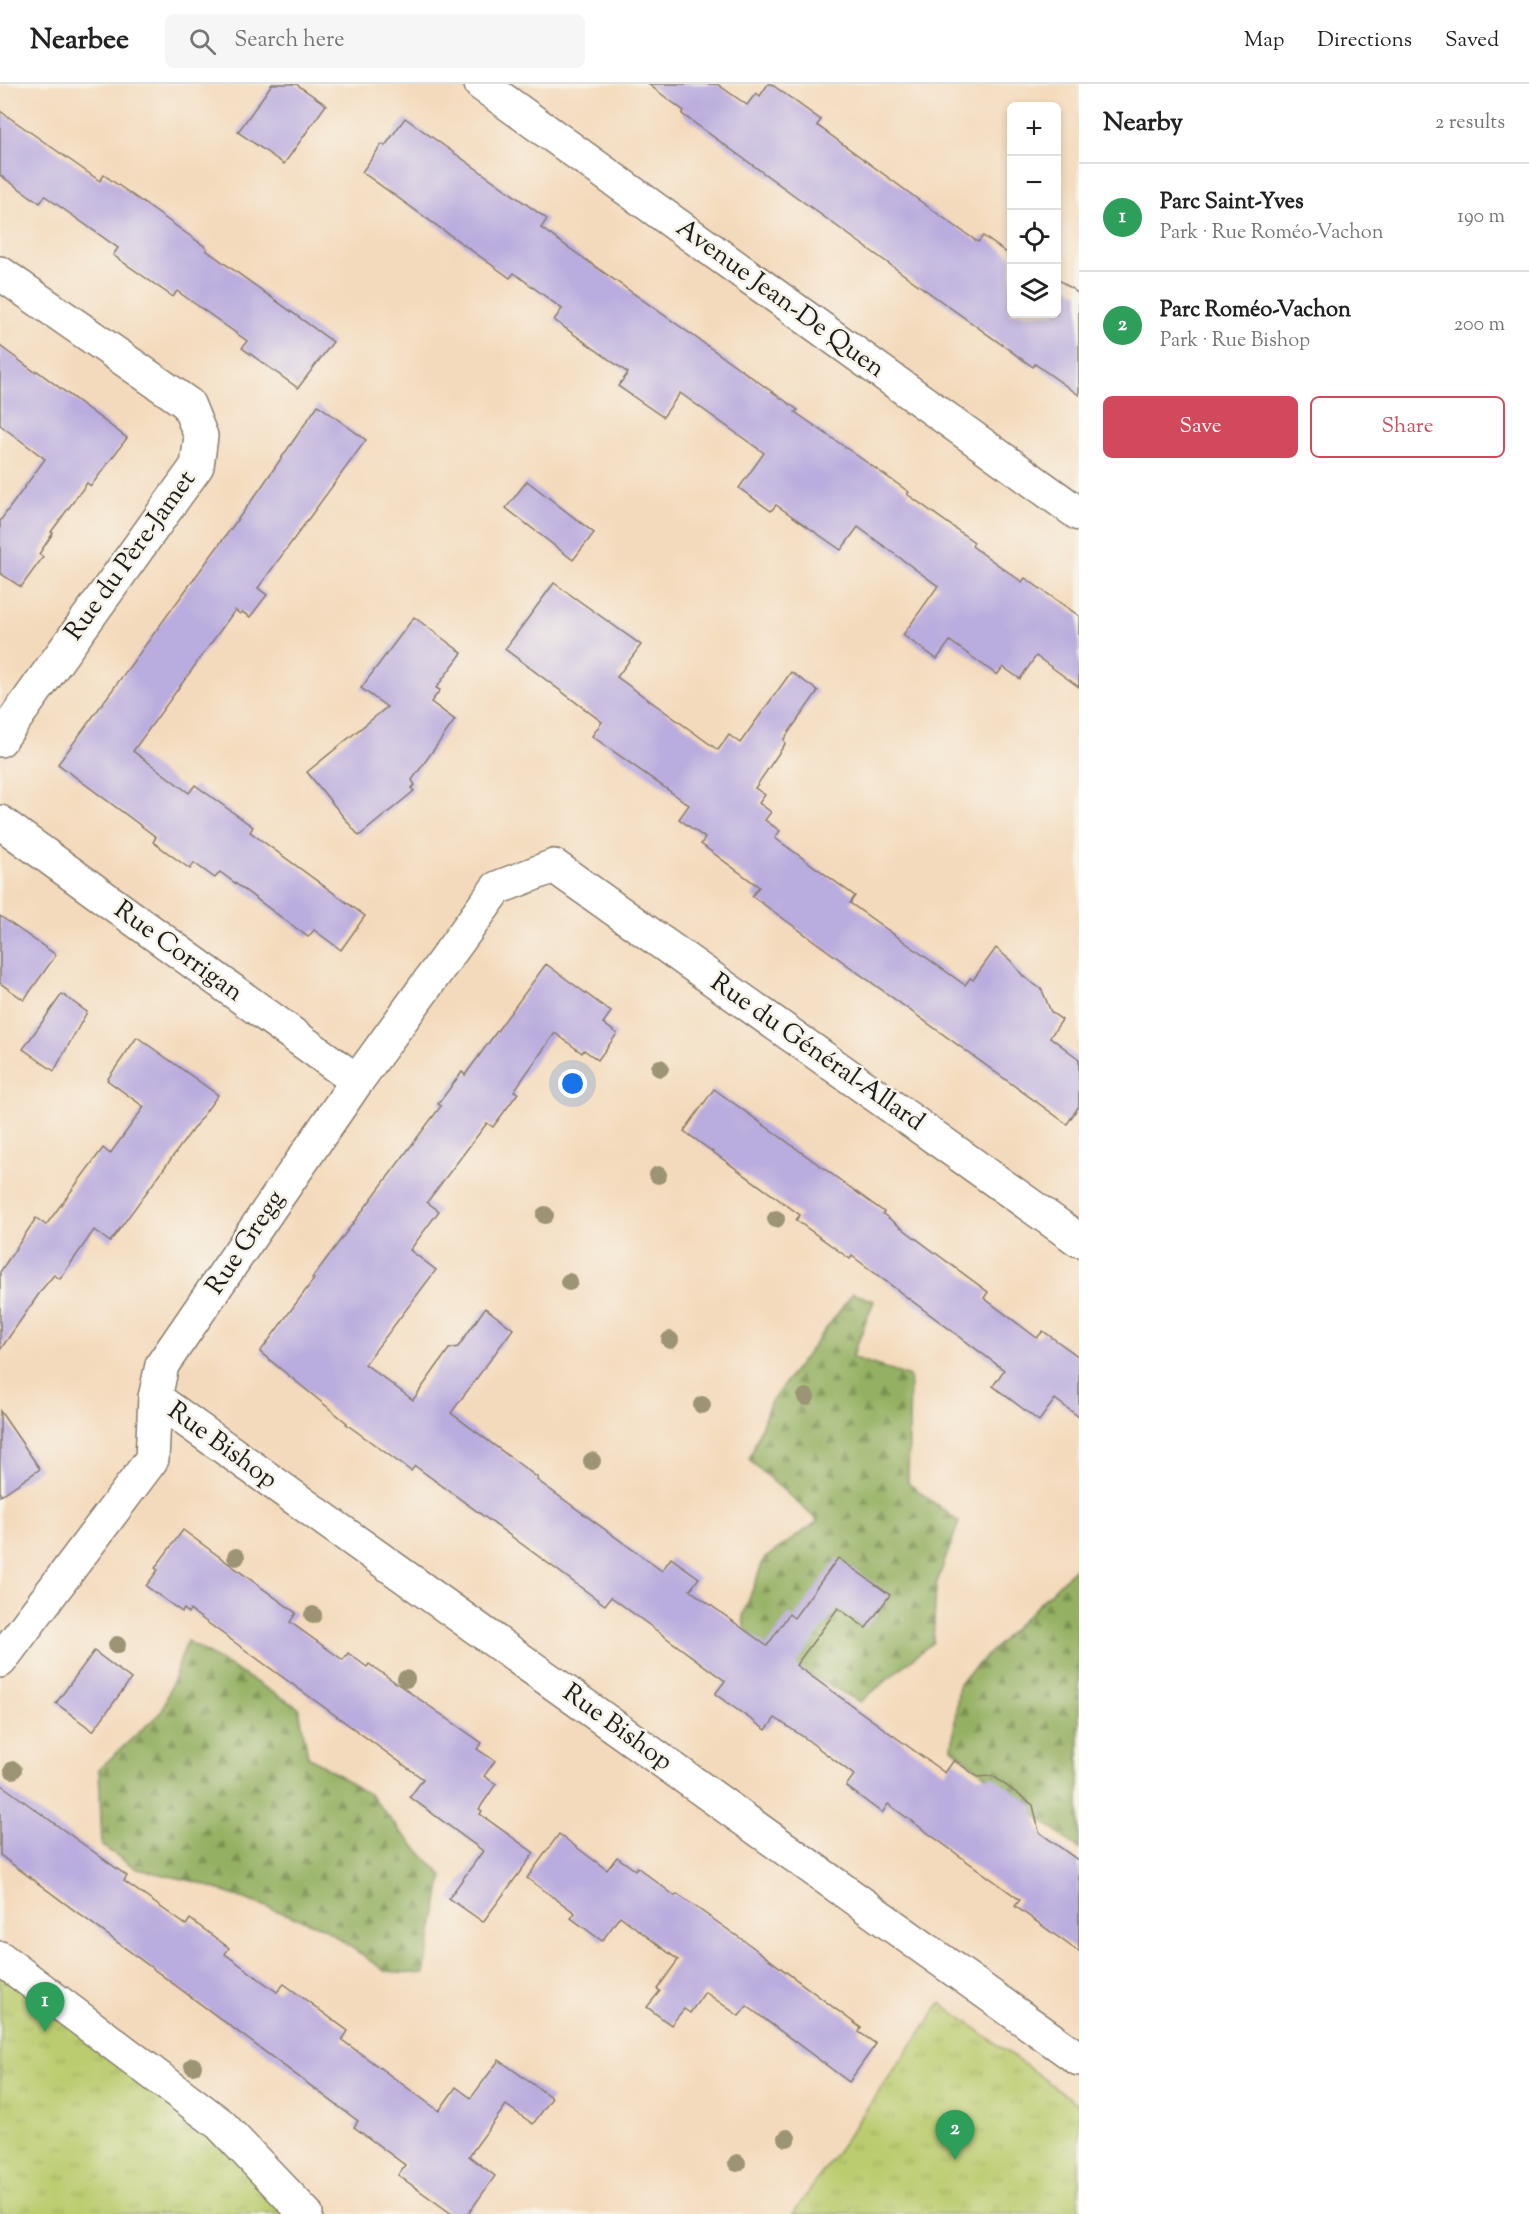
<!DOCTYPE html>
<meta charset="utf-8">
<style>
body{margin:0;font-family:"Sorts Mill Goudy",serif;background:#f6f6f6;color:#222}
.controls{position:absolute;right:18px;top:18px;display:grid;overflow:hidden;border-radius:9px;box-shadow:0 3px 9px #0003}
.controls button{width:54px;height:54px;display:grid;place-items:center;padding:0;border:0;border-bottom:2px solid #e0e0e0;background:#fff;color:#222;font:30px sans-serif}
.you{position:absolute;left:573px;top:1000px;width:21px;height:21px;margin:-15px;border:4px solid #fff;border-radius:50%;background:#1a73e8;box-shadow:0 0 0 9px #1a73e833}
.badge{display:grid;place-items:center;width:39px;height:39px;border-radius:50%;background:#d1495b;color:#fff;font-size:20px;font-weight:700}
.pin{position:absolute;translate:-50% -50px;filter:drop-shadow(0 2px 3px #0008)}
.pin::after{content:'';position:absolute;top:32px;width:21px;height:18px;background:inherit;clip-path:polygon(0 0,100% 0,50% 100%)}
.list{margin:0;padding:0;list-style:none}
h2{display:flex;justify-content:space-between;align-items:center;height:78px;margin:0;padding:0 24px;font-size:26px}
h2 small{font-size:20px;font-weight:400;color:#767676}
.list li{display:grid;grid-template-columns:39px 1fr auto;gap:18px;align-items:center;box-sizing:border-box;height:108px;padding:0 24px;border-top:2px solid #e0e0e0}
.list b{display:block;font-size:22px;white-space:nowrap}
.list p{margin:0;font-size:20px;white-space:nowrap;color:#767676}
.list em{font-size:20px;font-style:normal;color:#767676}
.actions{display:flex;gap:12px;padding:18px 24px}
.actions a{flex:1;padding:14px 0;border:2px solid #d1495b;border-radius:9px;text-align:center;font-size:21px;color:#d1495b}
.actions .main{background:#d1495b;color:#fff}
.icon{flex:none;width:33px;height:33px;fill:none;stroke:currentColor;stroke-width:2;stroke-linecap:round;stroke-linejoin:round}
.map{position:relative;flex:none;width:1079px;height:2130px;overflow:hidden}
header{display:flex;align-items:center;gap:36px;box-sizing:border-box;height:84px;padding:0 30px;background:#fff;border-bottom:2px solid #e0e0e0}
header strong{font-size:28px}
nav{display:flex;gap:33px;margin-inline-start:auto;font-size:21px}
.search{width:420px;height:54px;background:#f6f6f6;display:flex;align-items:center;gap:15px;box-sizing:border-box;padding:0 21px;border-radius:9px;color:#767676;font-size:22px}
main{display:flex}
aside{flex:1;background:#fff}
.map>svg:first-child{display:block}
.forest{fill:url(#forest-firs);stroke:#58663f;stroke-width:1.5}
.park{fill:url(#park-tufts);stroke:#6c7446;stroke-width:1.5}
.building{fill:#b9acde}
.lines{fill:none;stroke-linecap:round;stroke-linejoin:round}
.minor-casing{stroke:#887b6c;stroke-width:36}
.minor{stroke:#fff;stroke-width:33}
.tree{fill:#9c9474}
.labels{text-anchor:middle;dominant-baseline:central;stroke-width:5;stroke-linejoin:round;paint-order:stroke}
.street-label{font-size:26px;fill:#1c1c1c;stroke:#f7f3e8}
</style>
<header>
<strong>Nearbee</strong>
<div class="search"><svg class="icon" aria-label="search" viewBox="0 0 24 24"><circle cx="10" cy="10" r="6"/><path d="M15 15l6 6"/></svg>Search here</div>
<nav><a>Map</a><a>Directions</a><a>Saved</a></nav>
</header>
<main>
<div class="map">
<svg width="1079" height="2130" viewBox="0 0 1079 2130">
<defs>
<pattern id="forest-firs" width="22" height="20" patternUnits="userSpaceOnUse" patternTransform="scale(1.5)"><rect width="22" height="20" fill="#94b062"/><path d="M5 1l3.5 6h-7zM16 11l3.5 6h-7z" fill="#788e50"/></pattern>
<pattern id="park-tufts" width="24" height="20" patternUnits="userSpaceOnUse" patternTransform="scale(1.5)"><rect width="24" height="20" fill="#bbcc6f"/><path d="M3 7l-1-3M5 7V3M7 7l1-3M15 17l-1-3M17 17v-4M19 17l1-3" fill="none" stroke="#a0af60"/></pattern>
</defs>
<rect width="100%" height="100%" fill="#f7f3e8"/>
<filter id="ink" filterUnits="userSpaceOnUse"><feTurbulence type="fractalNoise" baseFrequency=".0167" numOctaves="2"/><feDisplacementMap in="SourceGraphic" scale="12" xChannelSelector="R" yChannelSelector="G"/><feConvolveMatrix kernelMatrix="1 2 1 2 8 2 1 2 1" color-interpolation-filters="sRGB"/></filter>
<filter id="wash" filterUnits="userSpaceOnUse"><feTurbulence type="fractalNoise" baseFrequency=".008" numOctaves="4" result="noise"/><feDisplacementMap in="SourceGraphic" scale="24" xChannelSelector="R" yChannelSelector="G"/><feGaussianBlur stdDeviation="1.35" result="paint"/><feColorMatrix in="noise" values="0 0 0 0 0 0 0 0 0 0 0 0 0 0 0 0 0 1.4 0 .05"/><feComposite in="paint" operator="in"/></filter>
<g filter="url(#wash)">
<rect width="100%" height="100%" fill="#f4dabc"/>
<g class="forest">
<path d="M 853,1209 L 874,1217 L 852,1273 L 910,1293 L 908,1399 L 959,1438 L 936,1501 L 933,1558 L 860,1618 L 813,1592 L 747,1571 L 743,1531 L 764,1475 L 818,1437 L 749,1376 L 770,1319 Z"/>
<path d="M 1079,1480 L 1079,1766 L 952,1664 L 959,1599 Z"/>
<path d="M 187,1557 L 299,1624 L 308,1672 L 370,1711 L 402,1749 L 443,1792 L 424,1890 L 385,1887 L 322,1843 L 197,1798 L 137,1785 L 102,1762 L 99,1685 L 162,1627 Z"/>
</g>
<g class="park">
<path d="M 0,1882 L 182,2015 L 288,2130 L 0,2130 Z"/>
<path d="M 941,1919 L 1079,2021 L 1079,2130 L 793,2130 Z"/>
</g>
<g id="blocks">
<g class="building">
<path d="M 272,0 L 296,0 L 326,21 L 284,80 L 238,48 Z"/>
<path d="M 648,0 L 717,0 L 747,21 L 756,9 L 760,12 L 768,0 L 771,0 L 821,36 L 817,41 L 931,125 L 978,158 L 983,152 L 1011,172 L 1011,230 L 1056,230 L 1056,194 L 1079,210 L 1079,311 L 1035,280 L 1033,283 L 885,177 L 682,30 L 684,27 Z"/>
<path d="M 0,27 L 100,97 L 104,91 L 207,164 L 206,166 L 333,258 L 298,304 L 242,264 L 247,257 L 177,207 L 173,213 L 113,171 L 118,164 L 45,112 L 40,119 L 0,91 Z"/>
<path d="M 405,34 L 547,135 L 541,144 L 798,326 L 795,328 L 909,408 L 907,410 L 974,458 L 972,462 L 1022,498 L 1025,494 L 1079,532 L 1079,603 L 1036,572 L 1020,595 L 1003,583 L 997,591 L 950,557 L 937,575 L 903,551 L 938,502 L 858,443 L 841,466 L 776,421 L 771,427 L 739,404 L 764,369 L 680,309 L 663,333 L 618,302 L 628,289 L 554,236 L 562,225 L 514,189 L 510,194 L 362,88 L 382,60 L 385,62 Z"/>
<path d="M 0,262 L 35,288 L 37,287 L 127,354 L 91,402 L 87,399 L 51,448 L 53,449 L 39,470 L 43,473 L 21,503 L 0,489 L 0,437 L 45,375 L 0,341 Z"/>
<path d="M 318,321 L 366,356 L 258,504 L 267,511 L 250,533 L 242,528 L 240,530 L 235,526 L 133,667 L 189,709 L 195,701 L 253,743 L 250,748 L 365,832 L 341,866 L 314,846 L 308,853 L 220,788 L 215,794 L 194,779 L 190,785 L 153,758 L 156,753 L 58,680 L 260,405 Z"/>
<path d="M 527,397 L 594,449 L 573,476 L 506,424 Z"/>
<path d="M 554,499 L 641,561 L 617,593 L 718,666 L 729,651 L 740,659 L 791,588 L 818,607 L 784,655 L 785,660 L 755,704 L 765,711 L 759,719 L 771,728 L 765,736 L 780,747 L 775,754 L 855,812 L 850,819 L 965,901 L 970,894 L 973,896 L 996,864 L 1011,877 L 1023,892 L 1042,906 L 1051,928 L 1062,936 L 1050,953 L 1079,975 L 1079,1022 L 1067,1040 L 752,812 L 759,803 L 701,760 L 705,754 L 679,735 L 689,721 L 592,652 L 602,638 L 505,565 Z"/>
<path d="M 414,533 L 462,569 L 436,604 L 440,606 L 431,618 L 455,636 L 412,696 L 415,701 L 411,704 L 414,707 L 359,752 L 307,688 L 387,623 L 361,604 Z"/>
<path d="M 0,832 L 56,871 L 24,916 L 0,899 Z"/>
<path d="M 546,880 L 611,928 L 603,939 L 617,950 L 598,976 L 584,966 L 582,969 L 555,949 L 514,1007 L 518,1009 L 493,1043 L 487,1039 L 427,1118 L 439,1127 L 410,1166 L 436,1186 L 365,1280 L 413,1316 L 449,1265 L 458,1263 L 485,1224 L 513,1245 L 451,1329 L 538,1394 L 537,1396 L 662,1487 L 671,1474 L 699,1494 L 690,1506 L 767,1562 L 789,1530 L 794,1534 L 838,1474 L 890,1511 L 866,1544 L 838,1524 L 796,1581 L 945,1689 L 954,1676 L 978,1693 L 993,1692 L 1033,1721 L 1039,1748 L 1079,1777 L 1079,1868 L 1015,1822 L 1020,1816 L 888,1720 L 882,1729 L 846,1702 L 854,1691 L 805,1654 L 775,1634 L 766,1646 L 715,1610 L 725,1597 L 611,1513 L 605,1521 L 415,1382 L 411,1387 L 346,1340 L 347,1339 L 260,1268 L 314,1195 L 312,1194 L 441,1022 L 438,1020 L 462,988 L 465,991 Z"/>
<path d="M 62,910 L 87,928 L 54,987 L 23,965 Z"/>
<path d="M 137,953 L 218,1011 L 110,1158 L 94,1146 L 60,1195 L 54,1191 L 43,1204 L 0,1266 L 0,1188 L 36,1134 L 46,1141 L 103,1064 L 110,1070 L 144,1023 L 107,996 Z"/>
<path d="M 714,1005 L 884,1128 L 883,1130 L 988,1208 L 984,1214 L 1037,1254 L 1043,1247 L 1079,1273 L 1079,1333 L 1055,1315 L 1039,1337 L 993,1302 L 1004,1286 L 852,1172 L 850,1175 L 796,1136 L 800,1131 L 684,1047 Z"/>
<path d="M 0,1327 L 40,1385 L 0,1412 Z"/>
<path d="M 183,1446 L 296,1529 L 290,1538 L 343,1576 L 348,1569 L 367,1583 L 369,1580 L 482,1659 L 477,1665 L 495,1677 L 484,1692 L 496,1700 L 479,1725 L 482,1727 L 480,1730 L 534,1769 L 483,1838 L 449,1814 L 483,1767 L 410,1713 L 423,1695 L 190,1526 L 188,1529 L 184,1525 L 182,1528 L 146,1502 L 158,1486 L 155,1484 Z"/>
<path d="M 94,1567 L 131,1595 L 93,1647 L 56,1619 Z"/>
<path d="M 0,1700 L 127,1792 L 124,1797 L 186,1841 L 190,1835 L 229,1864 L 225,1870 L 277,1908 L 284,1900 L 348,1947 L 342,1956 L 439,2027 L 456,2003 L 471,2014 L 499,1976 L 552,2014 L 533,2040 L 506,2021 L 469,2072 L 495,2092 L 468,2130 L 452,2130 L 398,2091 L 405,2081 L 354,2043 L 358,2037 L 0,1771 Z"/>
<path d="M 559,1750 L 607,1786 L 617,1773 L 635,1786 L 637,1783 L 675,1812 L 677,1810 L 750,1861 L 861,1944 L 859,1948 L 876,1960 L 849,1998 L 747,1922 L 739,1932 L 705,1908 L 690,1929 L 684,1925 L 671,1941 L 647,1923 L 660,1907 L 657,1905 L 678,1876 L 620,1832 L 602,1857 L 571,1834 L 575,1829 L 527,1794 Z"/>
</g>
</g>
</g>
<g filter="url(#ink)">
<use href="#blocks" fill-opacity="0" stroke="#887b6c" stroke-width="1.5"/>
<g class="lines">
<defs>
<g id="minor">
<path d="M 481,0 L 1079,430"/>
<path d="M 0,189 L 188,320 L 201,352 L 197,382 L 0,656"/>
<path d="M 0,738 L 357,997"/>
<path d="M 155,1314 L 1079,1975"/>
<path d="M 0,1577 L 152,1375 L 155,1314 L 162,1281 L 357,997 L 497,804 L 554,782 L 1079,1156"/>
<path d="M 0,1874 L 220,2040 L 306,2130"/>
</g>
</defs>
<use href="#minor" class="minor-casing"/>
<use href="#minor" class="minor"/>
</g>
<g class="tree">
<circle cx="660" cy="984" r="9"/>
<circle cx="658" cy="1091" r="9"/>
<circle cx="545" cy="1131" r="9"/>
<circle cx="776" cy="1135" r="9"/>
<circle cx="569" cy="1198" r="9"/>
<circle cx="670" cy="1256" r="9"/>
<circle cx="806" cy="1313" r="9"/>
<circle cx="702" cy="1321" r="9"/>
<circle cx="592" cy="1377" r="9"/>
<circle cx="236" cy="1473" r="9"/>
<circle cx="313" cy="1531" r="9"/>
<circle cx="117" cy="1561" r="9"/>
<circle cx="406" cy="1595" r="9"/>
<circle cx="13" cy="1686" r="9"/>
<circle cx="193" cy="1982" r="9"/>
<circle cx="787" cy="2054" r="9"/>
<circle cx="737" cy="2079" r="9"/>
</g>
</g>
<g class="labels">
<g class="street-label">
<text transform="translate(780 215) rotate(36)">Avenue Jean-De Quen</text>
<text transform="translate(131 472) rotate(-54)">Rue du Père-Jamet</text>
<text transform="translate(178 868) rotate(36)">Rue Corrigan</text>
<text transform="translate(817 969) rotate(35)">Rue du Général-Allard</text>
<text transform="translate(246 1159) rotate(-56)">Rue Gregg</text>
<text transform="translate(222 1362) rotate(36)">Rue Bishop</text>
<text transform="translate(617 1644) rotate(36)">Rue Bishop</text>
</g>
</g>
</svg>
<div class="controls">
<button>+</button>
<button>−</button>
<button><svg class="icon" aria-label="locate" viewBox="0 0 24 24"><circle cx="12" cy="12" r="6"/><path d="M12 2v4M12 18v4M2 12h4M18 12h4"/></svg></button>
<button><svg class="icon" aria-label="layers" viewBox="0 0 24 24"><path d="M12 4l9 5-9 5-9-5zM3 14l9 5 9-5"/></svg></button>
</div>
<div class="you"></div>
<div class="pin badge" style="left:45px;top:1948px;background:#2e9e5b">1</div>
<div class="pin badge" style="left:955px;top:2076px;background:#2e9e5b">2</div>
</div>
<aside>
<h2>Nearby<small>2 results</small></h2>
<ul class="list">
<li><span class="badge" style="background:#2e9e5b">1</span><div><b>Parc Saint-Yves</b><p>Park · Rue Roméo-Vachon</p></div><em>190 m</em></li>
<li><span class="badge" style="background:#2e9e5b">2</span><div><b>Parc Roméo-Vachon</b><p>Park · Rue Bishop</p></div><em>200 m</em></li>
</ul>
<div class="actions"><a class="main">Save</a><a>Share</a></div>
</aside>
</main>
